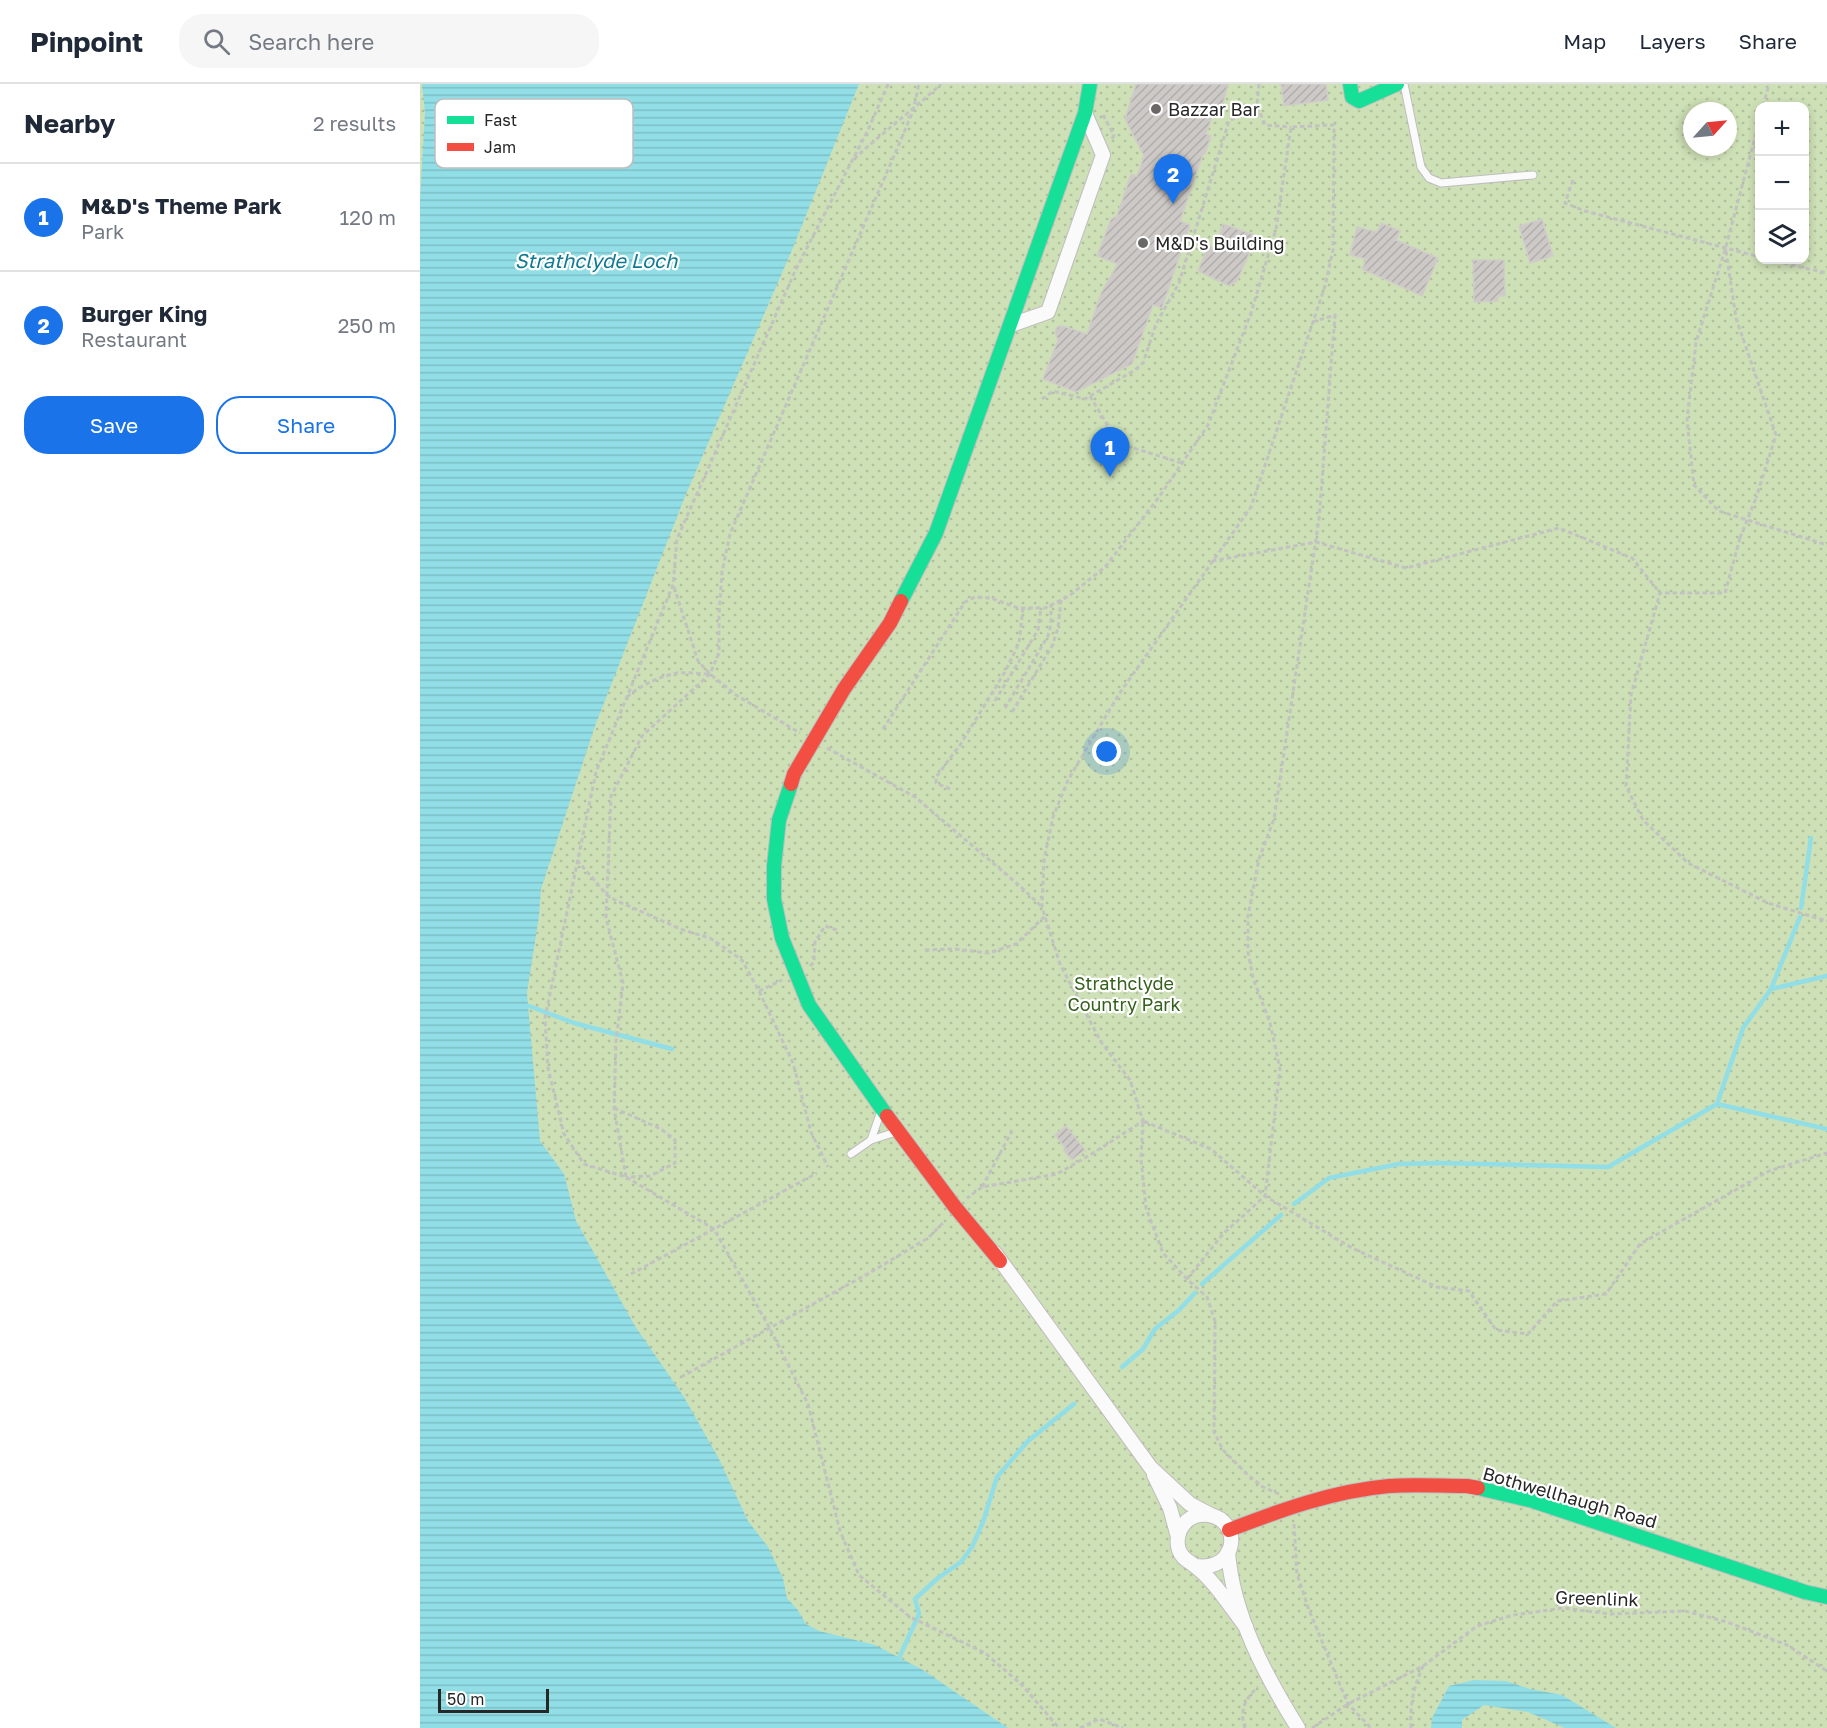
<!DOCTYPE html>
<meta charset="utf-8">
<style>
body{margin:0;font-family:"Golos Text",sans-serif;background:#f6f6f7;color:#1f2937}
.controls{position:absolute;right:18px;top:18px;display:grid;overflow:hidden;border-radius:12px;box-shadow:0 3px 9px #0003}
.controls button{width:54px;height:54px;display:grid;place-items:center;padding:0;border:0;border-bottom:2px solid #e0e1e3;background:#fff;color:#1f2937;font:30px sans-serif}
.compass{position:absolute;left:1263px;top:18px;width:54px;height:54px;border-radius:50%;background:#fff;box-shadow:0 3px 9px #0003;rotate:63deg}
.scale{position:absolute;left:18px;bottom:15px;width:111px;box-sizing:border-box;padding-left:6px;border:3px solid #272727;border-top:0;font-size:16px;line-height:21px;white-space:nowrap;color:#272727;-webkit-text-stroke:4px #fff;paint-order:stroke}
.you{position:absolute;left:687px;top:668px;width:21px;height:21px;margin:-15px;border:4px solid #fff;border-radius:50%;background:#1a73e8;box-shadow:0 0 0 9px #1a73e833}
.badge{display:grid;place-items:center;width:39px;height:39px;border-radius:50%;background:#1a73e8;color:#fff;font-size:20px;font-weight:700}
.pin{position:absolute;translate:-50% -50px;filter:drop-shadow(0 2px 3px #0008)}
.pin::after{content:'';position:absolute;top:32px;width:21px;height:18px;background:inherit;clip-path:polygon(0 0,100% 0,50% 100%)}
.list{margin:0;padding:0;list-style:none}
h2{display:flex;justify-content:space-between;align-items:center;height:78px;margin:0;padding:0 24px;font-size:26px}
h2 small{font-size:20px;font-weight:400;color:#747a83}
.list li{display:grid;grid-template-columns:39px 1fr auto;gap:18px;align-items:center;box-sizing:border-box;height:108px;padding:0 24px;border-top:2px solid #e0e1e3}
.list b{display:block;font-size:22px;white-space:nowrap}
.list p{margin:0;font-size:20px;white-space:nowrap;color:#747a83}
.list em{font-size:20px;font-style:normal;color:#747a83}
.actions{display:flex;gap:12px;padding:18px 24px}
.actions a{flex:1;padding:14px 0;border:2px solid #1a73e8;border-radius:24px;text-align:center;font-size:21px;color:#1a73e8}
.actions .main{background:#1a73e8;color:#fff}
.icon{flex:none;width:33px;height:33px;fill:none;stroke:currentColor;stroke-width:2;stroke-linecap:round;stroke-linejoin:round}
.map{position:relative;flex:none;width:1407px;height:1644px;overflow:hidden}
header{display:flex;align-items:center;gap:36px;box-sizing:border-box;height:84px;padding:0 30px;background:#fff;border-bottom:2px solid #e0e1e3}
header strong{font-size:28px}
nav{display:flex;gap:33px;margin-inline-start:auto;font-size:21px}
.search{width:420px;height:54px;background:#f6f6f7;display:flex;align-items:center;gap:15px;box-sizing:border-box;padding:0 21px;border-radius:24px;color:#747a83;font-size:22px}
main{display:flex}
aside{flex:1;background:#fff}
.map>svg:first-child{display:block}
.park{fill:url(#park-dots);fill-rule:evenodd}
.water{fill:url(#water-rules)}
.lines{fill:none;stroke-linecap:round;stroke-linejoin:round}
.stream{stroke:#91dee7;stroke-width:4.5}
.building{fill:url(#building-hatch);stroke:#d1cdc9;stroke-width:1.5}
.lane-casing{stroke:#bfbebe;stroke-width:9}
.street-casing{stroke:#bfbebe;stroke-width:16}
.fast-casing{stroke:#bfbebe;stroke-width:16}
.jam-casing{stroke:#bfbebe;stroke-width:16}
.path{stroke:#c2c2c2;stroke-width:3;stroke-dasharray:4.5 3;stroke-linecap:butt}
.lane{stroke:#fbfafa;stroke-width:7}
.street{stroke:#fbfafa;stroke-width:14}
.fast{stroke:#16e098;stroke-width:14}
.jam{stroke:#f24e42;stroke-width:14}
.path-bridge{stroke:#c2c2c2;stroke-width:3;stroke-dasharray:4.5 3;stroke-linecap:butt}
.poi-dot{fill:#6a6867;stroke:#fff;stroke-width:2}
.labels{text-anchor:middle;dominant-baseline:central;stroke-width:4.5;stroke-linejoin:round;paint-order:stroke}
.poi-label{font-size:18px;fill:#272727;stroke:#fff;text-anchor:start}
.park-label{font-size:18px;fill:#34611b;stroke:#fff}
.street-label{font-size:18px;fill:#272727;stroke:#fff}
.water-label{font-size:20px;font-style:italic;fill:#107a93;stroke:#fff}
.key{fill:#fff;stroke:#bebebe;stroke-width:1.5}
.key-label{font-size:16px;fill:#272727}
</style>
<header>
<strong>Pinpoint</strong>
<div class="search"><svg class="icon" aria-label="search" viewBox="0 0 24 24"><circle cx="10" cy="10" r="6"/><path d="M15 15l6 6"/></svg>Search here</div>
<nav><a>Map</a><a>Layers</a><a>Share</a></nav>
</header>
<main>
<aside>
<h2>Nearby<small>2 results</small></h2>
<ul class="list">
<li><span class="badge">1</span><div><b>M&amp;D's Theme Park</b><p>Park</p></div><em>120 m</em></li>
<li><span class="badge">2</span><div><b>Burger King</b><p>Restaurant</p></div><em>250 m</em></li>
</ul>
<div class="actions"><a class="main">Save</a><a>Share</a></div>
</aside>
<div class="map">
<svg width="1407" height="1644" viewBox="0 0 1407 1644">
<defs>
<pattern id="park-dots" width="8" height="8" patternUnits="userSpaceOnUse" patternTransform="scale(1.5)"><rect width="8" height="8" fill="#cee0b6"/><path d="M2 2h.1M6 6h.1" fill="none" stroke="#b1c09c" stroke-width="1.8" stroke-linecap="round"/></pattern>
<pattern id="water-rules" width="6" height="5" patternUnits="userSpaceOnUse" patternTransform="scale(1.5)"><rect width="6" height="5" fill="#91dee7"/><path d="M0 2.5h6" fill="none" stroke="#7dbec6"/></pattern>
<pattern id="building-hatch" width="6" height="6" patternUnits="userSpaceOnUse" patternTransform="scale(1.5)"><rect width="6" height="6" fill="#cdc9c7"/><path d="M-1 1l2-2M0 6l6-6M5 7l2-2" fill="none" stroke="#b0adab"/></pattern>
</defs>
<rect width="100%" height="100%" fill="#e6e1dd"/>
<path class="park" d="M 0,0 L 1407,0 L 1407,1644 L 0,1644 ZM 1340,22 L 1384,22 L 1384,176 L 1340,176 ZM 1272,27 L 1308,27 L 1308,63 L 1272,63 Z"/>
<g class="water">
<path d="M 2,0 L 439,0 L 372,166 L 266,410 L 175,642 L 121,805 L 119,832 L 107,909 L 120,1057 L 144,1090 L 156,1137 L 215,1242 L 264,1313 L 299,1375 L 328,1437 L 348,1463 L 363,1494 L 367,1514 L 377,1525 L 386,1540 L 399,1547 L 455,1561 L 503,1586 L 588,1644 L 0,1644 L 0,116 L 5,29 Z"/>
<path d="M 1054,1596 L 1086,1597 L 1110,1605 L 1142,1611 L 1196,1644 L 1145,1644 L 1108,1628 L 1064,1621 L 1042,1636 L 1042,1644 L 1011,1644 L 1012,1634 L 1029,1602 Z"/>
</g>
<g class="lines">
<g class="stream">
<path d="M 1381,824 L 1391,754"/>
<path d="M 1351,905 L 1380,833"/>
<path d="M 109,922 L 154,939 L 252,965"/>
<path d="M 1297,1020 L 1323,944 L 1351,905 L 1407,892"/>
<path d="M 874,1120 L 909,1094 L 979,1080 L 1019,1079 L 1188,1083 L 1297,1020 L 1407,1045"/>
<path d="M 782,1200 L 861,1131"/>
<path d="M 702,1283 L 723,1265 L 735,1245 L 759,1226 L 775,1209"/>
<path d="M 479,1574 L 499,1530 L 495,1515 L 518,1494 L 541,1478 L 552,1463 L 563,1438 L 577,1393 L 608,1357 L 654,1320"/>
</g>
</g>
<g class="building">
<path d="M 716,0 L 808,0 L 802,24 L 794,28 L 786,50 L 791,52 L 785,70 L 783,70 L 760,137 L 770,141 L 742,224 L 733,221 L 712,280 L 656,308 L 623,295 L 638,256 L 635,249 L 637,243 L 643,242 L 667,250 L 681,209 L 698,180 L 677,172 L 691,135 L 697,132 L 711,90 L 717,92 L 724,72 L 705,35 Z"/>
<path d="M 861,0 L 906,0 L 908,16 L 864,22 Z"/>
<path d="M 1122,135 L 1133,172 L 1110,179 L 1099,142 Z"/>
<path d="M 961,139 L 980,147 L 976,156 L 1018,174 L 1002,212 L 942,185 L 946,175 L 930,171 L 937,143 L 957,148 Z"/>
<path d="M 803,140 L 837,152 L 817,197 L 809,202 L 778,187 L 788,162 L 795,164 Z"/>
<path d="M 1053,176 L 1084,176 L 1085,212 L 1078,212 L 1078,217 L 1054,218 Z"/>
<path d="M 646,1042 L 665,1066 L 652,1076 L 644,1067 L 646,1065 L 635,1051 Z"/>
</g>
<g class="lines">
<defs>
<g id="lane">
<path d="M 984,0 L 1001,83 L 1009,94 L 1021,99 L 1113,91"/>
<path d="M 451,1056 L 460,1030"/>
<path d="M 431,1070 L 451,1056 L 476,1048"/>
</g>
<g id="street">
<path d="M 591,241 L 628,228 L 683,71 L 665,29"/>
<path d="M 575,1169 L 731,1384 L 770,1420 L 791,1431"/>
<path d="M 734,1391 L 750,1424 L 758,1453"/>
<path d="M 808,1468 C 813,1531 845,1591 878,1644"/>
<path d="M 775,1482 C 819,1488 822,1436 789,1431 C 779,1430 770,1432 764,1440 C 758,1447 756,1458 759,1466 C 762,1475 769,1477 775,1482 C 794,1496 811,1524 826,1543"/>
</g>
<g id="fast">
<path d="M 930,0 L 932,13 L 939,17 L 977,0"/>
<path d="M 481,517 L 516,449 L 665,29 L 670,0"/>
<path d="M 371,700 L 359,736 L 354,782 L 354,815 L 362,854 L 389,921 L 467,1032"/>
<path d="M 1058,1404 L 1113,1417 L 1385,1508 L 1407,1513"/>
</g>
<g id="jam">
<path d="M 371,700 L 374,690 L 424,605 L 470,539 L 481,517"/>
<path d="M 467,1032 L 535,1123 L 580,1177"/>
<path d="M 809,1446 C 861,1426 913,1407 969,1402 C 994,1400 1021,1402 1047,1402 L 1058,1404"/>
</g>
</defs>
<use href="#lane" class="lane-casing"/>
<use href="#street" class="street-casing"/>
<use href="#fast" class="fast-casing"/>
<use href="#jam" class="jam-casing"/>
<g class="path">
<path d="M 468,0 L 448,46 L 376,185 L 257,455 L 253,501 L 176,688 L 125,934 L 128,984 L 144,1050 L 164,1080 L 206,1093 L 294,1145 L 349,1243 L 388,1320 L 420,1447 L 439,1491 L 490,1533 L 565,1569 L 602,1601 L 639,1644"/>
<path d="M 839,0 L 837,21 L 845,41 L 871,43"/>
<path d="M 1343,22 L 1349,0"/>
<path d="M 683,31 L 694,51 L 691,57"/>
<path d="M 1340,35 L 1305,166 L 1276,258 L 1267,336 L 1274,401 L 1299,427 L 1407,461"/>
<path d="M 434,75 C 462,49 493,26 521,0"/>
<path d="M 1153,96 L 1145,119 L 1165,127 L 1340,173"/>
<path d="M 1306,167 L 1316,234 L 1356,351 L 1336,414"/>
<path d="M 1349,176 L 1407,189"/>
<path d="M 670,312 L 691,347 L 691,357 L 762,379"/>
<path d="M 622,315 L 633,307 L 665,315 L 715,286 L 723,279 L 736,240 L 759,199 L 809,37 L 837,21"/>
<path d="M 1320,454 L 1305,509 L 1240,509 L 1211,611 L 1206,702 L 1223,736 L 1268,779 L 1348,819 L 1407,837"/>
<path d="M 792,477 L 896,458 L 986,484 L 1139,444 L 1212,474 L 1240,509"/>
<path d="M 254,503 L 278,577 L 290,590 L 316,611 L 380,649"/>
<path d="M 207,613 C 221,601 242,591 259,589 C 268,588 279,590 288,590"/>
<path d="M 575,617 L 618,546 L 621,524"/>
<path d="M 585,624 L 628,552 L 631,540 L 631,521"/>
<path d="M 592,628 L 632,562 L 638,544 L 641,516"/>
<path d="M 463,645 L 545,518 L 555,513 L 571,514 L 598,524 L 625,524 L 649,512 L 685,483 L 739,413 L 788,341 L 831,229 L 856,145 L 871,43 L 914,41 L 913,166 L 905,202 L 831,423 L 699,610 L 648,696 L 633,733 L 624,776 L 622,823 L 640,880 L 681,958 L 710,996 L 723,1037 L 670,1071 L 637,1090 L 562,1103 L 547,1114"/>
<path d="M 407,664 L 495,713 L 600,802 L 622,823"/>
<path d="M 530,705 L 516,699 L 516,693 L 540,661 L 585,588 L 599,559 L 603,524"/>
<path d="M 157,776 L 187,811 L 195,816 L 263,846 L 290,854 L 322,876 L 339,907 L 373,979 L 391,1048 L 408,1083"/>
<path d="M 505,866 L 534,865 L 569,869 L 596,860 L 625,832"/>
<path d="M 390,882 L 394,878 L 395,858 L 405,842 L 417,846"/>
<path d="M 339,907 L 362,896"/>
<path d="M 194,1024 L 241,1045 L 255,1056 L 255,1079 L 230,1092 L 208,1093"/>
<path d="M 206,1093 L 194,1024 L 196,958 L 203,899 L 186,834 L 191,712 L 222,652 L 290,590 L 299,569 L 299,531 L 302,488 L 310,450 L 480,58 L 493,27 L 499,0"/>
<path d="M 562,1103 L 592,1047"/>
<path d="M 211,1190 L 397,1089"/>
<path d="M 767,1195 L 803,1150 L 845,1112 L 860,985 L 850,939 L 833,894 L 828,868 L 828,832 L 839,775 L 854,735 L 899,435 L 915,231 L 892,238"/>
<path d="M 261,1293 L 451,1188 L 508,1154 L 525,1137"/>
<path d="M 859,1410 L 843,1403 L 828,1391 L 803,1366 L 794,1348 L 795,1237 L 787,1213 L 767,1195 L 743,1169 L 726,1124 L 721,1075 L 723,1037 L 791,1065 L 845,1112 L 932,1164 L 1017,1203 L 1049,1207 L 1076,1246 L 1108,1250 L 1137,1217 L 1186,1210 L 1220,1160 L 1349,1087 L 1407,1069"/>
<path d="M 874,1440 L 877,1490 L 889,1526 L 928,1620 L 951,1644"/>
<path d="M 660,1644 L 679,1635 L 703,1644"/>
<path d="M 825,1644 C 819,1626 825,1615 838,1603"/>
<path d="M 892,1644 L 928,1620 L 1003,1582 L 1057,1542 L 1093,1531 L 1143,1524 L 1191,1530 L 1265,1527 L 1307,1538 L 1367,1561 L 1407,1587"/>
<path d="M 991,1644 C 990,1620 993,1605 1003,1582"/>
</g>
<use href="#lane" class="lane"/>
<use href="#street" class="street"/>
<use href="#fast" class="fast"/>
<use href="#jam" class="jam"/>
<path class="path-bridge" d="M 1320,454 L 1336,414"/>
</g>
<g class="poi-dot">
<circle cx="736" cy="25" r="6"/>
<circle cx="723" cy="159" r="6"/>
</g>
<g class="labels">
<g class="poi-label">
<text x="748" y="25">Bazzar Bar</text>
<text x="735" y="159">M&amp;D's Building</text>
</g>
<g class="park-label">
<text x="704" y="899">Strathclyde<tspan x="704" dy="21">Country Park</tspan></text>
</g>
<g class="street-label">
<text transform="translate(1150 1413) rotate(16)">Bothwellhaugh Road</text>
<text transform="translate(1177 1514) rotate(2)">Greenlink</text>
</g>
<g class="water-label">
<text x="176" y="176">Strathclyde Loch</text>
</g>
</g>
<rect x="15" y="15" width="198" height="69" rx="9" class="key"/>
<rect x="27" y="32" width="27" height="8" fill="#16e098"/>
<rect x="27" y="59" width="27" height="8" fill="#f24e42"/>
<g class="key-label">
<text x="64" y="42">Fast</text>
<text x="64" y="69">Jam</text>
</g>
</svg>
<div class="controls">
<button>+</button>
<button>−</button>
<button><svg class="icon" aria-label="layers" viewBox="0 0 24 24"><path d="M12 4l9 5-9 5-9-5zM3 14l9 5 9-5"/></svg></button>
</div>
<svg class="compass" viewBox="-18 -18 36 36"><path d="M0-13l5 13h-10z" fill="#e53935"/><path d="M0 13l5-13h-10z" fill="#747a83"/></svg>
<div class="scale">50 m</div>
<div class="you"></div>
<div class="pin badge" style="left:690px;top:393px">1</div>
<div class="pin badge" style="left:753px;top:120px">2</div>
</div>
</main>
